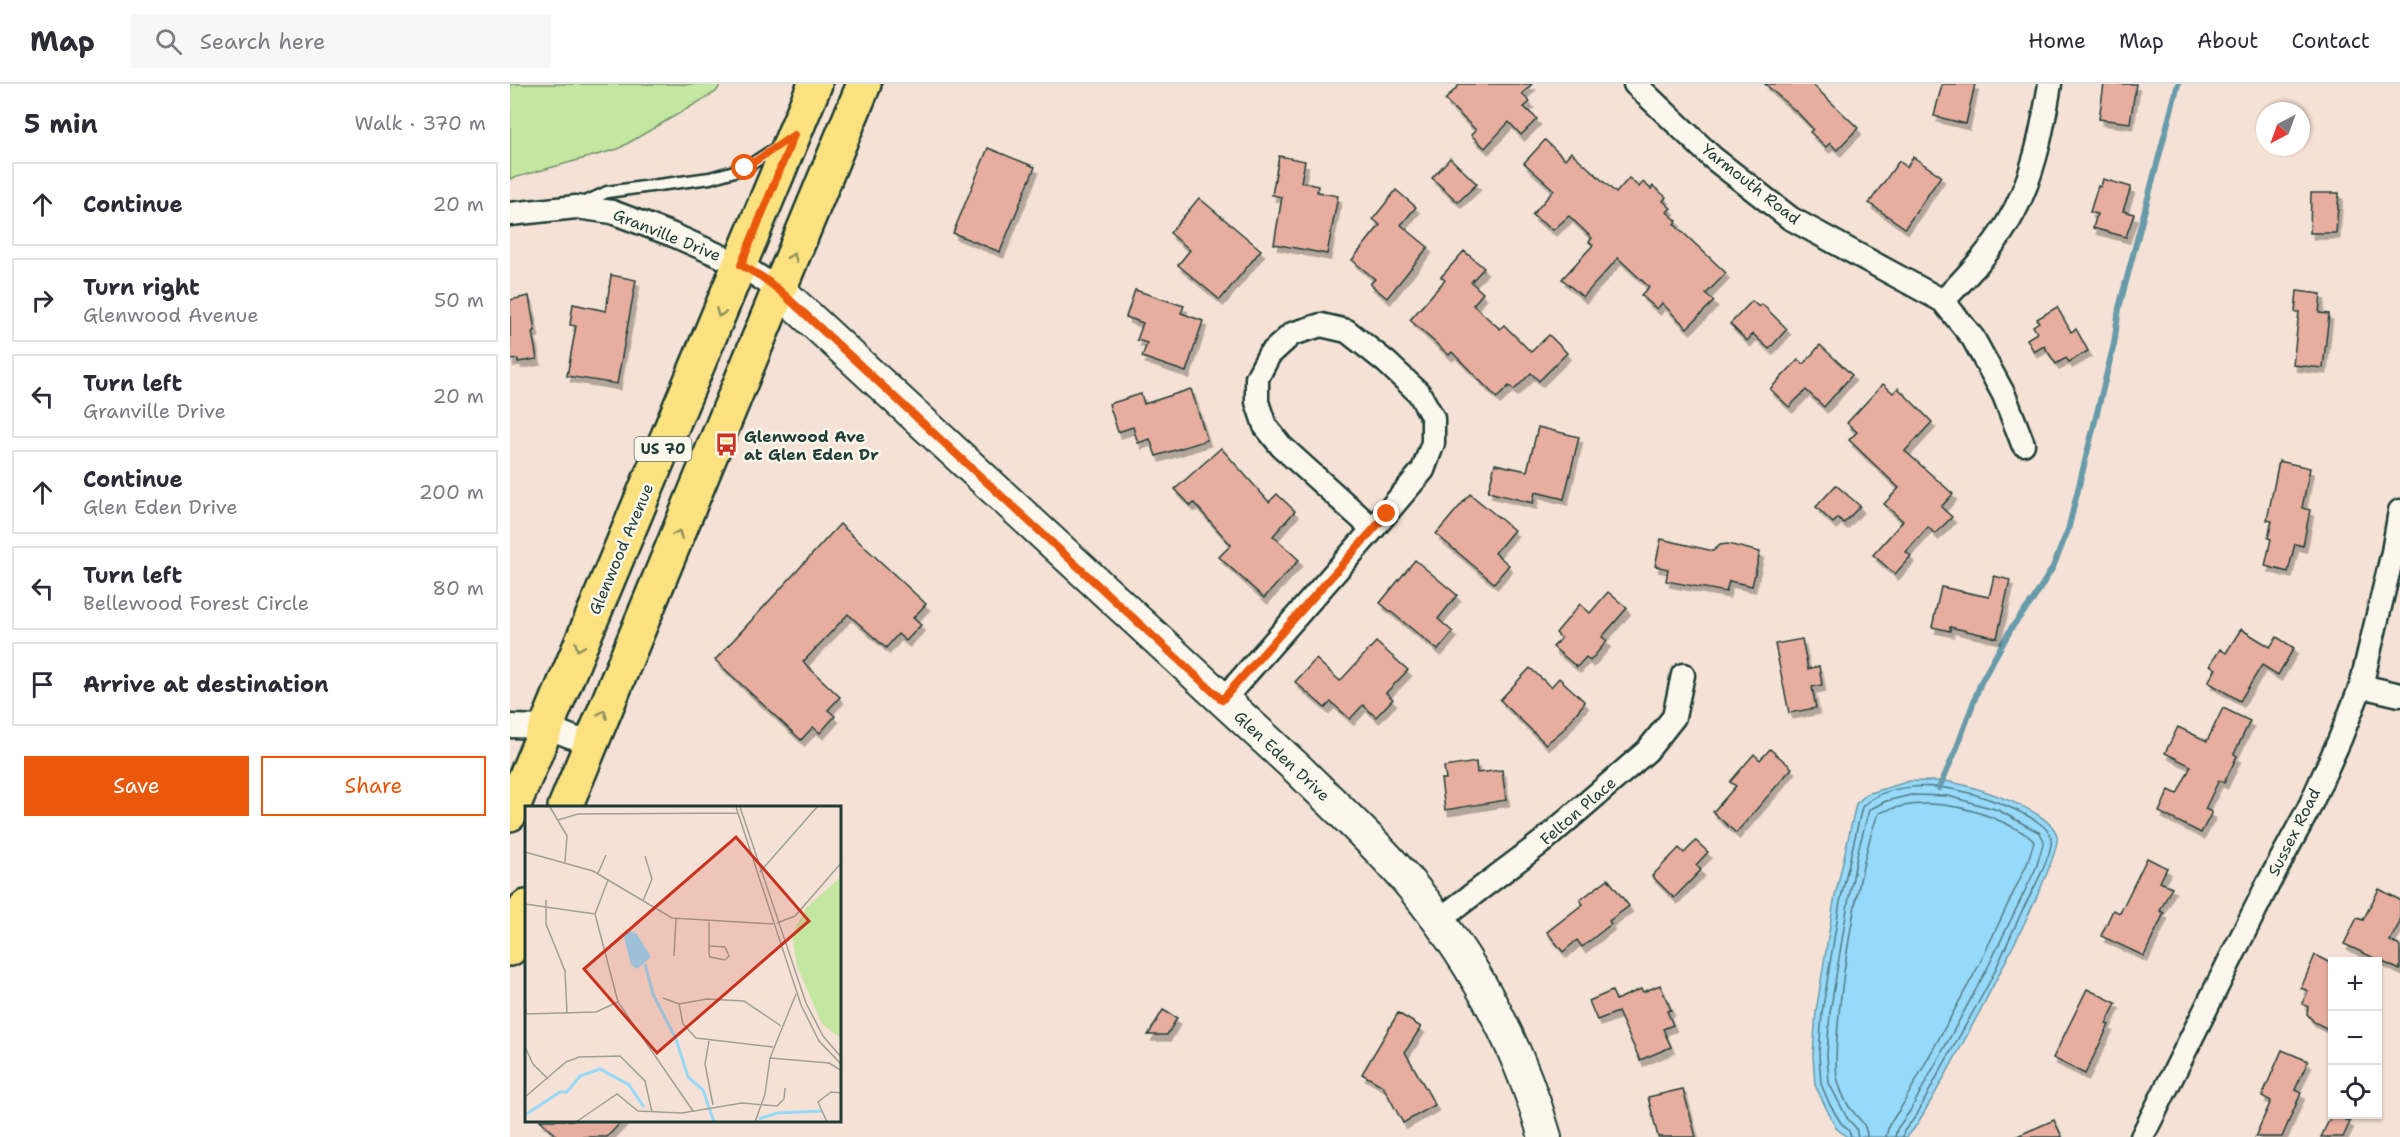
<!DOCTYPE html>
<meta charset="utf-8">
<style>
body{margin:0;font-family:"Shantell Sans",sans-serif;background:#f7f7f7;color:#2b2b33}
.controls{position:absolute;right:18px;bottom:18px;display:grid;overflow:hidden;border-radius:0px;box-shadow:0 2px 4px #0004}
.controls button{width:54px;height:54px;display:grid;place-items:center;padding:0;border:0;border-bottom:2px solid #e1e1e2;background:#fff;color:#2b2b33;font:30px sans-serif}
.compass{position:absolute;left:1746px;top:18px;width:54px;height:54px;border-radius:50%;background:#fff;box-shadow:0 2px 4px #0004;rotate:221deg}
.stop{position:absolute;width:18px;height:18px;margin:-14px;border:4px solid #ea580c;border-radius:50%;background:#fff}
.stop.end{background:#ea580c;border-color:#fff;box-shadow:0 2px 6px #0008}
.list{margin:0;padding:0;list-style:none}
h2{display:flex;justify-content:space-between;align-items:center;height:78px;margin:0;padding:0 24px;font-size:26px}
h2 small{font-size:20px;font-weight:400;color:#7c7c81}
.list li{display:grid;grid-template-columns:39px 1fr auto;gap:18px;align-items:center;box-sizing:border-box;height:84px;margin:0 12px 12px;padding:0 12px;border:2px solid #e1e1e2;border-radius:0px}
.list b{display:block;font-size:22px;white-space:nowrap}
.list p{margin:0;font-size:20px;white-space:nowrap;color:#7c7c81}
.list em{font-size:20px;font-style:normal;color:#7c7c81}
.actions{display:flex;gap:12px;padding:18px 24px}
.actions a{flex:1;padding:14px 0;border:2px solid #ea580c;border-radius:0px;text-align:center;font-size:21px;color:#ea580c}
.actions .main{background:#ea580c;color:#fff}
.icon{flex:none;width:33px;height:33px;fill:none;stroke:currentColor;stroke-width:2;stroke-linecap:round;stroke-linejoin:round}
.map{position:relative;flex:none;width:1890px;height:1053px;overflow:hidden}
header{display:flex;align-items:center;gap:36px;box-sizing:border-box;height:84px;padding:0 30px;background:#fff;border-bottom:2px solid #e1e1e2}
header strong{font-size:28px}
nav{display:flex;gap:33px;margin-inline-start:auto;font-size:21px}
.search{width:420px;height:54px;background:#f7f7f7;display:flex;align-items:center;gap:15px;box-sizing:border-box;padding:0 21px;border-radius:0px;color:#7c7c81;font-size:22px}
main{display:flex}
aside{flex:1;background:#fff}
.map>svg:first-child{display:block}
.green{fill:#c3e7a1;stroke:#71926a;stroke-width:1.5}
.water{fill:#97d9f9;stroke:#679baa;stroke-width:1.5}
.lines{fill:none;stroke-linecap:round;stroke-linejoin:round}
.shore{stroke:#4f7b83;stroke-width:1.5}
.stream{stroke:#679baa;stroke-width:6}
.building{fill:#e7aea0;stroke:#1f3d34;stroke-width:1.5;filter:url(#shadow)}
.lane-casing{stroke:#1f3d34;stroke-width:15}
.street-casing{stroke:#1f3d34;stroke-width:27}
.secondary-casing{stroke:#1f3d34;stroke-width:36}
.primary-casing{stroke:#1f3d34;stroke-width:38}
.lane{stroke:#fbf7ec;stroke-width:10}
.street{stroke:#fbf7ec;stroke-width:22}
.secondary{stroke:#fbf7ec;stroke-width:32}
.primary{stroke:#fbe180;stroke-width:33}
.oneway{stroke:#8d8f5a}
.route{stroke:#ea580c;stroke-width:8}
.labels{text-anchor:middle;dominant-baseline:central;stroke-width:5;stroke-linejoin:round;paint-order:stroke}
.shield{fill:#fbf7ec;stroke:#61756b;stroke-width:1.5}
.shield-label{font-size:15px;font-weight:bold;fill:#1f3d34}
.street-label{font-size:16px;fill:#1f3d34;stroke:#fbf7ec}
.poi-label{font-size:16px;font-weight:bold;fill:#1f3d34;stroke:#fbf7ec;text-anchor:start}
.inset-river{fill:none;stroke:#97d9f9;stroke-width:3}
.inset-road{fill:none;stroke:#9f9f95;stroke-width:1.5}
.view{fill:#c8321e;fill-opacity:0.15;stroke:#c8321e;stroke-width:3}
.inset-edge{fill:none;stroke:#1f3d34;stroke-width:3}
</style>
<header>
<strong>Map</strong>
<div class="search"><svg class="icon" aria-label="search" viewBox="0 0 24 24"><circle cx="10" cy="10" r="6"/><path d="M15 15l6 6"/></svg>Search here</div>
<nav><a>Home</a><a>Map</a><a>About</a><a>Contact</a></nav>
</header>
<main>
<aside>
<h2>5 min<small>Walk · 370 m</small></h2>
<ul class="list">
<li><svg class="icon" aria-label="ahead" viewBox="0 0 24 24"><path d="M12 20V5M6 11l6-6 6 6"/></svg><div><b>Continue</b></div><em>20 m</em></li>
<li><svg class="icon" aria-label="right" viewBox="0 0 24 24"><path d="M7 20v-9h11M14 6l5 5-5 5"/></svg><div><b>Turn right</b><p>Glenwood Avenue</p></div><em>50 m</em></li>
<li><svg class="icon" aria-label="left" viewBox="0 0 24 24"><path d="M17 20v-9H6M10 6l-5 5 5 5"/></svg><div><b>Turn left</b><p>Granville Drive</p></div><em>20 m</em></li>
<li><svg class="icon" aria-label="ahead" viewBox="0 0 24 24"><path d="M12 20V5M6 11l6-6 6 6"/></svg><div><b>Continue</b><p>Glen Eden Drive</p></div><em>200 m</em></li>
<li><svg class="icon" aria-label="left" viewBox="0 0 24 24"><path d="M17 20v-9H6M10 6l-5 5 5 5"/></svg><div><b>Turn left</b><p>Bellewood Forest Circle</p></div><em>80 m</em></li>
<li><svg class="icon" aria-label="arrive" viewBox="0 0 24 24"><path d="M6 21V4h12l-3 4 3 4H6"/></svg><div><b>Arrive at destination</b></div></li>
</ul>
<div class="actions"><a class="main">Save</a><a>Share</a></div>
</aside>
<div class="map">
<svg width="1890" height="1053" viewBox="0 0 1890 1053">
<defs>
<filter id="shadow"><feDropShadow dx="3.5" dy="6" stdDeviation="0" flood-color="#0004"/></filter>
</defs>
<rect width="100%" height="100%" fill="#f5e1d5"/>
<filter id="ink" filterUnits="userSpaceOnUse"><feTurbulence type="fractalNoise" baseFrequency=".0167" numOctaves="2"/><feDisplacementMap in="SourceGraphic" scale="12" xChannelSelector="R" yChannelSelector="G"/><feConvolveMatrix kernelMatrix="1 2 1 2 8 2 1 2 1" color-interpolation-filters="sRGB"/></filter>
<g filter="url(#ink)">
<path class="green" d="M 0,0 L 211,0 L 206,8 L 108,65 L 0,95 Z"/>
<path class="water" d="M 1400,697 C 1413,698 1428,696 1441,698 C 1465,703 1541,726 1547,752 C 1553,778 1426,1013 1403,1046 L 1397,1053 L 1337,1053 L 1326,1044 L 1305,1001 L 1303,971 L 1306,928 L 1324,817 L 1346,720 L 1357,710 Z"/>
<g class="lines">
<g class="shore">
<path d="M 1341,1053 L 1339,1047 L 1331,1039 L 1320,1021 L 1311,1000 L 1309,970 L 1312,929 L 1330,818 L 1352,723 C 1374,699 1421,700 1451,707 C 1470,711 1536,733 1541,753 C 1545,767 1520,812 1513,825 C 1503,847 1493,869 1483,891 C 1459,938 1430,983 1407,1031 L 1394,1047 L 1393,1053"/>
<path d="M 1348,1053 L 1346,1044 L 1337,1034 L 1319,999 L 1317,970 L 1320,929 L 1338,819 L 1348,767 L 1359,726 L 1376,717 L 1401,711 L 1438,712 L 1488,726 L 1530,749 L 1534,757 L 1526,784 L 1476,887 L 1400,1027 L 1387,1045 L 1385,1053"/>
<path d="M 1357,1053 C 1357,1042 1352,1038 1345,1030 C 1337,1022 1331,1008 1328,997 C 1318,961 1351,762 1369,729 C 1411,712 1457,721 1497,740 C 1506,745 1519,750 1524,758 L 1517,780 L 1468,883 L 1392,1022 L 1379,1041 L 1376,1053"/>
</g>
<path class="stream" d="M 1429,704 L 1446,666 L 1471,598 L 1502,543 L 1523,516 L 1543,483 L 1558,446 L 1604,260 L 1609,224 L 1668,0"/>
</g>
<g class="building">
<path d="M 950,0 L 1022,0 L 1012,10 L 1020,18 L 1014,23 L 1027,35 L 1011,51 L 999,38 L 975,64 L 961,51 L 966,46 L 935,16 Z"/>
<path d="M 1255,0 L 1302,0 L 1348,44 L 1327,66 L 1320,59 L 1316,63 L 1300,48 L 1303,45 L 1289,30 Z"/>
<path d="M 1432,0 L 1465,0 L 1456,40 L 1424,32 Z"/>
<path d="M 1594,0 L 1626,0 L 1620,39 L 1589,35 Z"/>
<path d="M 1035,56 L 1055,75 L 1061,68 L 1106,109 L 1119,94 L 1129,103 L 1133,98 L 1141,105 L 1143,102 L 1156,113 L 1153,117 L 1161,124 L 1157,128 L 1167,137 L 1164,140 L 1216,189 L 1196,210 L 1204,217 L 1177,244 L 1152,219 L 1147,225 L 1131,211 L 1139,203 L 1108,174 L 1073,213 L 1052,195 L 1083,161 L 1079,158 L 1082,154 L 1059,132 L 1043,146 L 1022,131 L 1044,106 L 1014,79 Z"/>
<path d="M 478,64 L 525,83 L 490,168 L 443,149 Z"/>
<path d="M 769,72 L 795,77 L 791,98 L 808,102 L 807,108 L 828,112 L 817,170 L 764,160 L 772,113 L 762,111 Z"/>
<path d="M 1403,73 L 1431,92 L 1395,144 L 1359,119 L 1389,77 L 1397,83 Z"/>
<path d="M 940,74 L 967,100 L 948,118 L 922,94 Z"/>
<path d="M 1593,95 L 1621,103 L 1613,127 L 1624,130 L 1616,153 L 1583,144 L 1587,130 L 1580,128 L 1588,102 L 1591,103 Z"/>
<path d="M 886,106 L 906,123 L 891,141 L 918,163 L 877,214 L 860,200 L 865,195 L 842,176 L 870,141 L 863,135 Z"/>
<path d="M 1801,109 L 1829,109 L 1826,149 L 1800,149 Z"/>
<path d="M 689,114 L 751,166 L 710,216 L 668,181 L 680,166 L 660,149 Z"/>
<path d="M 954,167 L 974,184 L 961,198 L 973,209 L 963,221 L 990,245 L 994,241 L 1021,268 L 1039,251 L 1057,269 L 1029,297 L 1021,289 L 1004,306 L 999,302 L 987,314 L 942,268 L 939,271 L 900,236 L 935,196 L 931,193 Z"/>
<path d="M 101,191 L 126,196 L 107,300 L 57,292 L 66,242 L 60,241 L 63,220 L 96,227 Z"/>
<path d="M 625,206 L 674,222 L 671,229 L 693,237 L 676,288 L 632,273 L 637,259 L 627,256 L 633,239 L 616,233 Z"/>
<path d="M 1787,207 L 1811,210 L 1809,229 L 1819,230 L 1813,284 L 1783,281 L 1789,228 L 1785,228 Z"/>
<path d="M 19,212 L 25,247 L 22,248 L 27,275 L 8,278 L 8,275 L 0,276 L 0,216 Z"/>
<path d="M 1242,217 L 1249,223 L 1252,220 L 1277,245 L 1259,265 L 1243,250 L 1237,257 L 1220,240 Z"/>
<path d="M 1547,223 L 1561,248 L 1566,245 L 1578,267 L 1559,278 L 1556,274 L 1546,280 L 1534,262 L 1524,268 L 1517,255 L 1527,249 L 1523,242 L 1529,238 L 1527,235 Z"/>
<path d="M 1310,261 L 1342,291 L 1314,323 L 1296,306 L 1279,323 L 1260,305 L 1288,276 L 1294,280 Z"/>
<path d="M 1373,300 L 1383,309 L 1388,304 L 1422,338 L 1395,367 L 1443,410 L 1431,423 L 1442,433 L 1425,450 L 1418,443 L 1396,468 L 1401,472 L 1385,490 L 1363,471 L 1393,437 L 1374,420 L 1389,404 L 1339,356 L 1347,348 L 1337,339 Z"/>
<path d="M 681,305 L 697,356 L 646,372 L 640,355 L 628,359 L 623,343 L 608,348 L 599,320 L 631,310 L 634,320 Z"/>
<path d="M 1028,343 L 1069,353 L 1054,415 L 1025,408 L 1023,419 L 978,408 L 985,380 L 1017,387 Z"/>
<path d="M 711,364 L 759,418 L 767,410 L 785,427 L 763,452 L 789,476 L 754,514 L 709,473 L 721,461 L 684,419 L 681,422 L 665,405 Z"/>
<path d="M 1769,377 L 1800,384 L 1792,424 L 1800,426 L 1793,462 L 1785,460 L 1778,488 L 1755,482 L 1761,455 L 1758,454 L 1762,437 L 1757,436 Z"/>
<path d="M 1326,401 L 1350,422 L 1334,439 L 1328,434 L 1323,439 L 1306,423 Z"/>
<path d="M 960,410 L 1004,446 L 985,469 L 999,481 L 984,499 L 926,450 Z"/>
<path d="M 330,440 L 416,520 L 403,534 L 411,541 L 396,557 L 388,550 L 376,564 L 338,530 L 293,578 L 330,613 L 318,626 L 325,632 L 310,649 L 303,643 L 291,656 L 205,576 Z"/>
<path d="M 1151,455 L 1203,467 L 1210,461 L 1218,460 L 1250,468 L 1242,502 L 1219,497 L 1216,508 L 1156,497 L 1158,485 L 1145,482 Z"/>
<path d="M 905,476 L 947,511 L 928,535 L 943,548 L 928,566 L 870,519 Z"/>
<path d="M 1484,492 L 1500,496 L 1487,554 L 1440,543 L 1440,547 L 1422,543 L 1431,503 L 1479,513 Z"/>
<path d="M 1098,508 L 1117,524 L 1092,553 L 1097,557 L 1080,577 L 1076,573 L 1067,583 L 1043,563 L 1051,554 L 1046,549 L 1070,520 L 1080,529 Z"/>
<path d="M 1731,545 L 1760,563 L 1767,553 L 1784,564 L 1768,591 L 1752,581 L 1730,617 L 1698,598 L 1706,585 L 1700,581 L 1710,565 L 1716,569 Z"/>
<path d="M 1292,555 L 1298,585 L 1309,582 L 1312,601 L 1302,603 L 1306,624 L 1279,629 L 1265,560 Z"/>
<path d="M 866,558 L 898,586 L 876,609 L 883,615 L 866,633 L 853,621 L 840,635 L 821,618 L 815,624 L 785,598 L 806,575 L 830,597 Z"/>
<path d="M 1020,584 L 1041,603 L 1049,594 L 1075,618 L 1053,646 L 1036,660 L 990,616 Z"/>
<path d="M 1713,624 L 1740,637 L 1724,670 L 1727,672 L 1714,699 L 1709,696 L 1695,725 L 1702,728 L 1691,749 L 1649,728 L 1659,706 L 1667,710 L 1681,682 L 1655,669 L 1668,643 L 1697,657 Z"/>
<path d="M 1260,665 L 1282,684 L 1226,749 L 1203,728 L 1226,702 L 1220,698 L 1244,670 L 1250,676 Z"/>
<path d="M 966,678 L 967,689 L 992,686 L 996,716 L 935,726 L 931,695 L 936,695 L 934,683 Z"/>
<path d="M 1186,757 L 1198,768 L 1186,781 L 1191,786 L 1164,814 L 1142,792 L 1169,764 L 1174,769 Z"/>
<path d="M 1637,774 L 1657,784 L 1650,798 L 1662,803 L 1650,827 L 1654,829 L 1634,872 L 1591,852 L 1603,826 L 1610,829 Z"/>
<path d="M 1098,795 L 1119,822 L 1099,837 L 1101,840 L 1072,863 L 1067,856 L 1053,868 L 1037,848 L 1073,820 L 1070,816 Z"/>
<path d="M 1869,805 L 1890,816 L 1890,838 L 1880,857 L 1890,862 L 1890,886 L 1834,860 L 1847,834 L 1853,836 Z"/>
<path d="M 1805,871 L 1822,880 L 1822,947 L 1804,938 L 1797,930 L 1798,923 L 1792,920 L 1798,907 L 1791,904 Z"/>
<path d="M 1150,901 L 1161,926 L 1157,927 L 1163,941 L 1153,945 L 1161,963 L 1130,976 L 1108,928 L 1087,936 L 1079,917 L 1102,907 L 1106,916 L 1131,905 L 1133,908 Z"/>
<path d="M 1577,905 L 1606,919 L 1596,940 L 1599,941 L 1575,990 L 1543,974 Z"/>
<path d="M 653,926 L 667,934 L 657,951 L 638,951 Z"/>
<path d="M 888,929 L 911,943 L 895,968 L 925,1021 L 893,1039 L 873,1002 L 852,990 Z"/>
<path d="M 1772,966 L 1798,977 L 1785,1006 L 1791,1009 L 1772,1053 L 1745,1053 L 1761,1017 L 1752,1012 Z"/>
<path d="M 1173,1005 L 1186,1053 L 1148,1053 L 1138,1013 Z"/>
<path d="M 1822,1030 L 1840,1038 L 1833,1053 L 1811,1053 Z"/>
<path d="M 30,1036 L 113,1036 L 97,1053 L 48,1053 Z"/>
<path d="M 1544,1036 L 1552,1053 L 1505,1053 Z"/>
</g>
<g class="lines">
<defs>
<path id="lane" d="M 71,120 L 97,108 L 200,94 L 235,84 L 269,62"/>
<g id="street">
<path d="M 1125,0 L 1203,74 L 1280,134 L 1433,217 L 1463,254 L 1494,311 L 1513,360"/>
<path d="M 0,130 L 66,123 L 102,128 L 163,151 L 231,181 L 269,206"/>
<path d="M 1433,217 C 1456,193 1480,168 1497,140 C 1523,98 1532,48 1540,0"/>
<path d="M 1851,602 L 1890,611"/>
<path d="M 713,616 L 863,445 L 913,386 L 923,359 L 923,334 L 909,309 L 876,278 L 837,247 L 811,241 L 782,250 L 759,271 L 747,294 L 747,318 L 755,342 L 771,362 L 863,445"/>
<path d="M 0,642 L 36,643 L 80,660"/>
<path d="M 929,836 L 1032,758 L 1137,667 L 1164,633 L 1173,591"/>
<path d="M 1632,1053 L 1758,800 L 1799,724 L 1830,655 L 1851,602 L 1883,468 L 1890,427"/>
</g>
<path id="secondary" d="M 269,206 L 790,687 C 827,724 867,760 901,801 C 963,876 1008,959 1035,1053"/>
<g id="primary">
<path d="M 55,723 L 354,0"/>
<path d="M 0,730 L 305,0"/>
<path d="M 0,865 L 16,823"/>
</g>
</defs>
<use href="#lane" class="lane-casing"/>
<use href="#street" class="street-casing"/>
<use href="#secondary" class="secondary-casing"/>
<use href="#primary" class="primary-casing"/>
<use href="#lane" class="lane"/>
<use href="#street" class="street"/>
<use href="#secondary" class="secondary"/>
<use href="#primary" class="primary"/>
</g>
<defs><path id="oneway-chevron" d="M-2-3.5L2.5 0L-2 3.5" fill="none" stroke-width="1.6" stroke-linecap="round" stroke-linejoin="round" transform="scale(1.5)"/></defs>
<g class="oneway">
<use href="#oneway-chevron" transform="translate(283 173) rotate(-68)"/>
<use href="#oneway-chevron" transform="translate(210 229) rotate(113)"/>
<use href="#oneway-chevron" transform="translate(168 450) rotate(-67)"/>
<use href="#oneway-chevron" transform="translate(69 563) rotate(113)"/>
<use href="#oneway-chevron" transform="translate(93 630) rotate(-67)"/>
</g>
</g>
<g class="lines" filter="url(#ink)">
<path class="route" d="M 235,84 L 284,51 L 231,181 L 252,193 L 269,206 L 712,616 L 877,430"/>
</g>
<defs>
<symbol id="bus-bare" viewBox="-9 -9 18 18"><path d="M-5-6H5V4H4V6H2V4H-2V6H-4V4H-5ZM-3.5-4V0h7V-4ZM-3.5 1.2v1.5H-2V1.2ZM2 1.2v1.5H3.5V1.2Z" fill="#c8321e" stroke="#fbf7ec" stroke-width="2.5" paint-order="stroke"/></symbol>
</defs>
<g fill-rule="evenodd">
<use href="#bus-bare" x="200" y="344" width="33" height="33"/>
</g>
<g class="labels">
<rect class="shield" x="124.5" y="353" width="57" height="24" rx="4.5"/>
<g class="shield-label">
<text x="153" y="365">US 70</text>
</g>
<g class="street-label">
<text transform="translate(1241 100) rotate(38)">Yarmouth Road</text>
<text transform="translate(157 151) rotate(22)">Granville Drive</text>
<text transform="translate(111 465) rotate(-67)">Glenwood Avenue</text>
<text transform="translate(772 672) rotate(43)">Glen Eden Drive</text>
<text transform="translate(1068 727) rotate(-41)">Felton Place</text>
<text transform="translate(1784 748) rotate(-63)">Sussex Road</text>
</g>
<g class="poi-label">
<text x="234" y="352">Glenwood Ave<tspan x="234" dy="18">at Glen Eden Dr</tspan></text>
</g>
</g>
<g transform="translate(15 722)">
<rect width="316" height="316" fill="#f5e1d5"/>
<path d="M 316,71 L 316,232 L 297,218 L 272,160 L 267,129 L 281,102 Z" fill="#c3e7a1"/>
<path d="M 103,124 L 112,128 L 126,151 L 112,163 L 106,159 L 99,131 Z" fill="#97d9f9"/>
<path class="inset-river" d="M 120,158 L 128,188 L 151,233 L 163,271 L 178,284 L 189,316M 0,309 L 35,286 L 42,286 L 55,270 L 75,263 L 104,279 L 119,301M 234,313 L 252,307 L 297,305"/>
<path class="inset-road" d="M 25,1 L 42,30 L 40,56M 211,1 L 276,199 L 294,235 L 317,259M 215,1 L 281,197 L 298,230 L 317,252M 33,14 L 53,8 L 213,7M 0,46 L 68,65 L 147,112 L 248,118M 235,66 L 292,1M 73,67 L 81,49M 83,74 L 70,108 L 93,196 L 168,305M 21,94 L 21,118 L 40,165 L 42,207M 118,95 L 127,73 L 120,50M 0,98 L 70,108M 252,117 L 270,110 L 317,56M 184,140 L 200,141 L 204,150 L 200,154 L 185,151 L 184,148 L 184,116M 149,150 L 151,113M 0,178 L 1,208M 138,192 L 154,198 L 182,193 L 219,195 L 256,220M 154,198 L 158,218 L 171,232 L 248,241M 0,208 L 71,206 L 93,196M 184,235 L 180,258 L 188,299M 0,241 L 8,258 L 23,273M 245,252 L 304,257 L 317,265M 0,291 L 41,256 L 54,251 L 95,250 L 120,275 L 127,306M 51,316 L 92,288 L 113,305 L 157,307 L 217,297 L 252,300 L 259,293 L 260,282M 230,316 L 240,288 L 245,252 L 271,188M 302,316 L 293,296 L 306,286 L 317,287"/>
<path class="view" d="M 211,31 L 284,115 L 132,247 L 59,163 Z"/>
<rect width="316" height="316" class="inset-edge"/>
</g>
</svg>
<div class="controls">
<button>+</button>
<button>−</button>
<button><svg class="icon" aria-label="locate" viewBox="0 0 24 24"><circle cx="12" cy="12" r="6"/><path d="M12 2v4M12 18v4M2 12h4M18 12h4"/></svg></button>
</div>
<svg class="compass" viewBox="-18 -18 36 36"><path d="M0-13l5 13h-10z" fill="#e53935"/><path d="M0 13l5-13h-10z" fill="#7c7c81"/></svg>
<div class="stop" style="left:235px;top:84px"></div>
<div class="stop end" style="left:877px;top:430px"></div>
</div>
</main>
